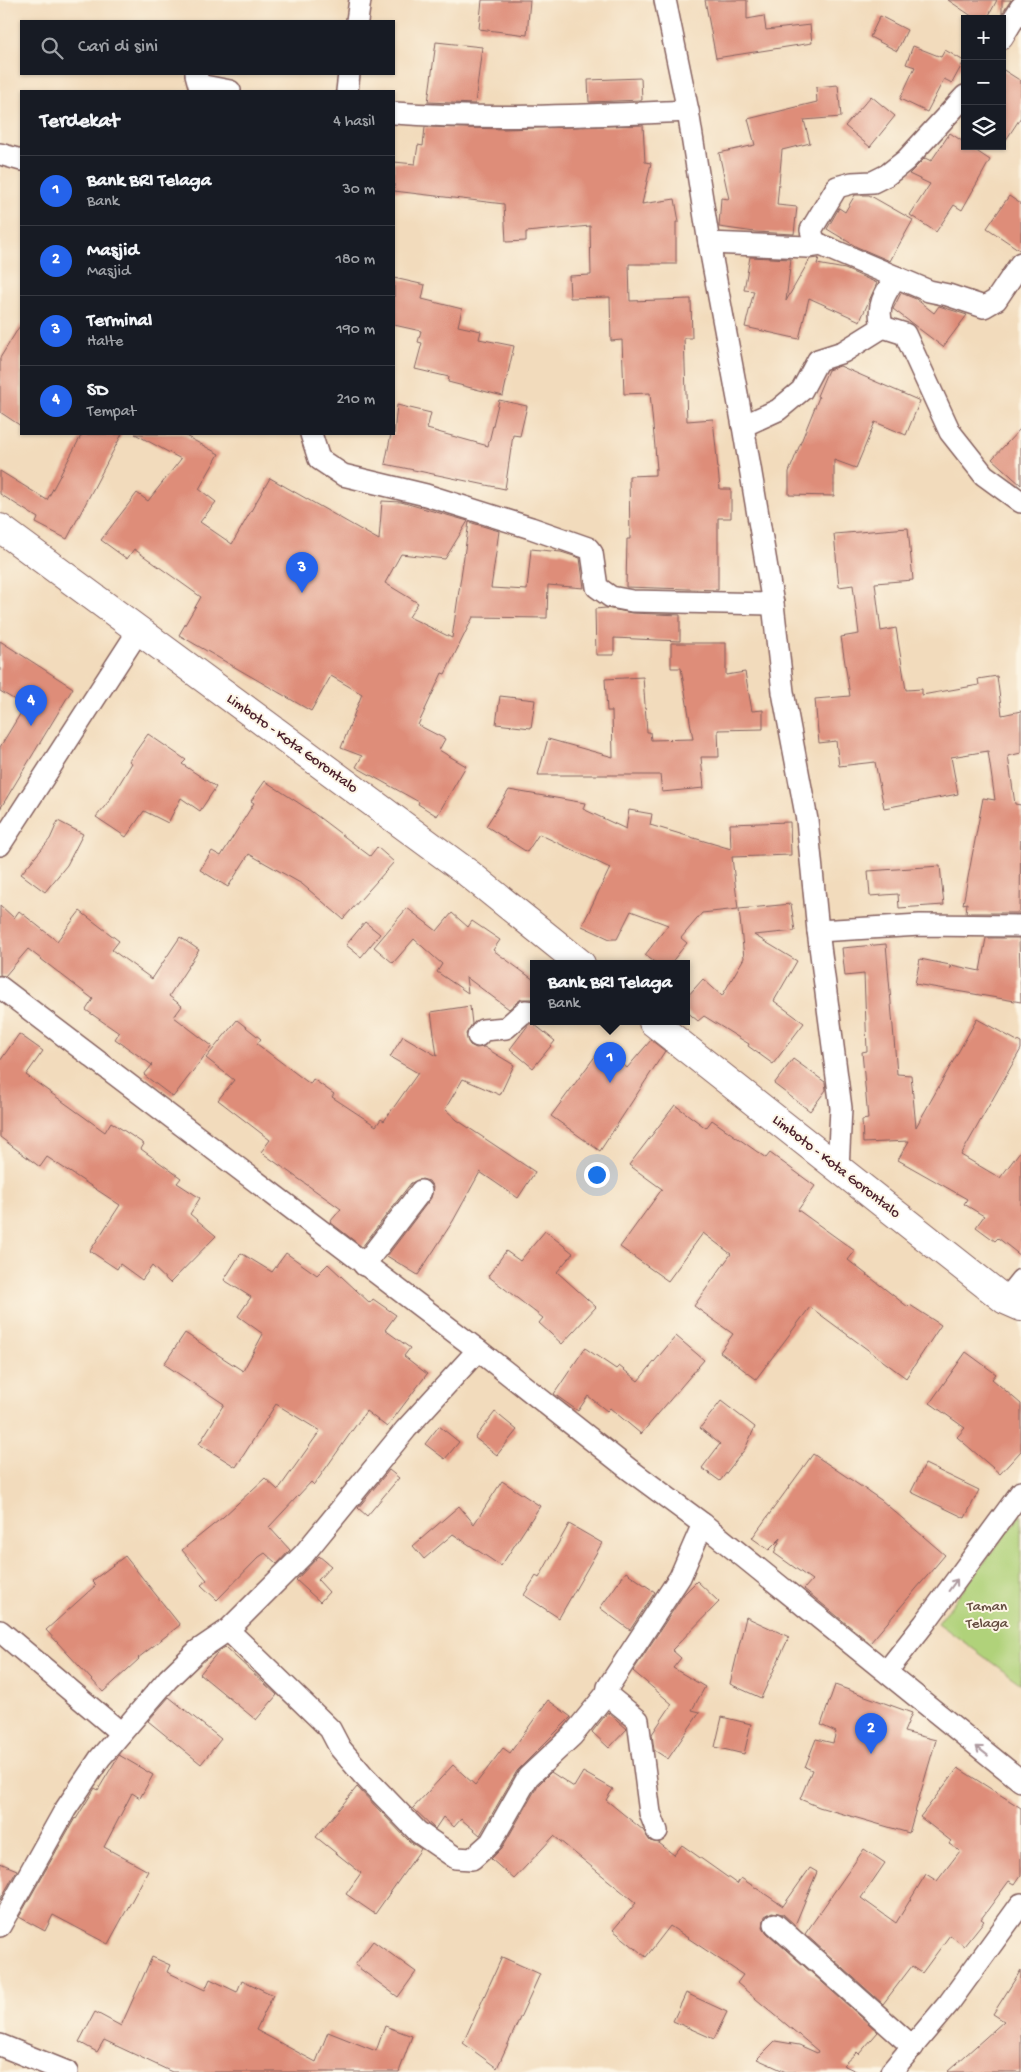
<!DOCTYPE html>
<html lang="id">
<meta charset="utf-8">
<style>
body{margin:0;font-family:"Gochi Hand",sans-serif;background:#242831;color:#f1f3f6}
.controls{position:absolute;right:15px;top:15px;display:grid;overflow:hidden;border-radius:0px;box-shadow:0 1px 4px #0004}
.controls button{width:45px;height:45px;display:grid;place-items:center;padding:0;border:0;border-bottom:1px solid #363941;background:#171b24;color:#f1f3f6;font:25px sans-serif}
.you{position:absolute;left:596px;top:1174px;width:18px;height:18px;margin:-12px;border:4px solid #fff;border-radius:50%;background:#1a73e8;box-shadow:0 0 0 8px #1a73e833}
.badge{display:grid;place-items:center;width:32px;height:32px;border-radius:50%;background:#2563eb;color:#fff;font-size:16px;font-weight:700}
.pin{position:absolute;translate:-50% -41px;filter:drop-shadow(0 1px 2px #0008)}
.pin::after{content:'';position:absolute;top:26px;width:18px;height:15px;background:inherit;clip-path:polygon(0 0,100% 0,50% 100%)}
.popup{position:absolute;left:530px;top:960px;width:160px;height:65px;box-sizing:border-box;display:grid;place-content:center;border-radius:0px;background:#171b24;filter:drop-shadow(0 1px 4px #0005);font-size:16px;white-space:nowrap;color:#9ea1a6}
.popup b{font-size:19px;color:#f1f3f6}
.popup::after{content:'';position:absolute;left:50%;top:100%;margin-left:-10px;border:10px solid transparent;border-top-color:#171b24}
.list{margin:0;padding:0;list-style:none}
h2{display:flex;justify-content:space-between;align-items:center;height:65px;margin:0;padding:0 20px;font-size:21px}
h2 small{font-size:16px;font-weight:400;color:#9ea1a6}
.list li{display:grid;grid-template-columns:32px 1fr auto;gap:15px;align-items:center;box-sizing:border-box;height:70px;padding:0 20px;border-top:1px solid #363941}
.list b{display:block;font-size:19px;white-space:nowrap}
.list p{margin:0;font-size:16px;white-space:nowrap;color:#9ea1a6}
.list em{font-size:16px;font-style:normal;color:#9ea1a6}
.icon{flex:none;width:28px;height:28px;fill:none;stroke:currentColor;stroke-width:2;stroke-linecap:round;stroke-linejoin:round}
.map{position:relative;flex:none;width:1021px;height:2072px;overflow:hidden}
.search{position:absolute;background:#171b24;box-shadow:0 1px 4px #0004;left:20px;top:20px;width:375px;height:55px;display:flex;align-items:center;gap:12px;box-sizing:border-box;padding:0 18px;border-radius:0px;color:#9ea1a6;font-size:19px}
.panel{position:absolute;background:#171b24;box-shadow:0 1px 4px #0004;left:20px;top:90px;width:375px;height:345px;border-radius:0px}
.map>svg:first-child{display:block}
.green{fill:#b0d27a;stroke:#7d7852}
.building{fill:#de8d79}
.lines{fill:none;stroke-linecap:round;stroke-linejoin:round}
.street-casing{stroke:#85615e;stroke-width:24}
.highway-casing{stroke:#85615e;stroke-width:30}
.street{stroke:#fff;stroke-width:21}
.highway{stroke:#fff;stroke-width:28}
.oneway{stroke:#ae9aa0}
.labels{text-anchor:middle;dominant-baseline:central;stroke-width:4;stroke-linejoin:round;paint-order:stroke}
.street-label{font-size:15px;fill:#4a1f2b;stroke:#fcf5e5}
.park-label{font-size:15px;fill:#644c3f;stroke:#fcf5e5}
</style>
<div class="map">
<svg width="1021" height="2072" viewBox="0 0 1021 2072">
<rect width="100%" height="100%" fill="#fcf5e5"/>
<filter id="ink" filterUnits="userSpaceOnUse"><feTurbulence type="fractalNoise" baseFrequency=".02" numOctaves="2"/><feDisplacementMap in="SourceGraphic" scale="10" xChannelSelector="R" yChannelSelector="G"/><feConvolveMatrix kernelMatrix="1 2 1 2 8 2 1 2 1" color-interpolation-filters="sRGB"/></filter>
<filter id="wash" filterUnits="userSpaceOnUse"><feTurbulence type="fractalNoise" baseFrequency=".0096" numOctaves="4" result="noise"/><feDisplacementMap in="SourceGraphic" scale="20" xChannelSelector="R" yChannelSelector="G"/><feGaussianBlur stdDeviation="1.12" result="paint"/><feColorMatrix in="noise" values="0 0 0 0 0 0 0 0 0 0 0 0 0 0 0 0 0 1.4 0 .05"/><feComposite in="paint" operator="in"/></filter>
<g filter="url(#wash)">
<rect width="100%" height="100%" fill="#f2dbbc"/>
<path class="green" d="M 1021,1514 L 1021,1684 L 938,1623 Z"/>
<g id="blocks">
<g class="building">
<path d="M 482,0 L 530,0 L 527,35 L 479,29 Z"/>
<path d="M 705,0 L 747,0 L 747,19 L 764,16 L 766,30 L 810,25 L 812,43 L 716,58 Z"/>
<path d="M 948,0 L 997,0 L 987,19 L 976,19 Z"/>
<path d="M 1002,0 L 1011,0 L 1002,14 Z"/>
<path d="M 880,16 L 907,30 L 897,51 L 870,37 Z"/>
<path d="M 436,42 L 482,47 L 475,104 L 428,102 Z"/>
<path d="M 913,46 L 941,57 L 945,50 L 964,61 L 952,83 L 944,79 L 927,112 L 900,99 L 915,67 L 906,64 Z"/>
<path d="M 1002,69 L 1021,81 L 1021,117 L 1002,146 Z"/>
<path d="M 641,78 L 642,100 L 589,102 L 588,80 Z"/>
<path d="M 838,85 L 841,117 L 804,120 L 810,143 L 782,150 L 777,205 L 797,207 L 794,234 L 755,232 L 719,227 L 721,198 L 729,199 L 719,153 L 755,145 L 748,119 L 817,102 L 816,87 Z"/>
<path d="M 871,96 L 895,116 L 870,147 L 845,126 Z"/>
<path d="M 643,125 L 645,162 L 651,163 L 642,204 L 675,199 L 679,222 L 676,222 L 676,264 L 629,264 L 630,301 L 691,299 L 692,338 L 684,338 L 687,421 L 713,419 L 720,489 L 731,489 L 731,518 L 718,518 L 718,590 L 626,587 L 627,539 L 630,539 L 629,476 L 655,475 L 655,469 L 657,469 L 650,393 L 624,394 L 622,340 L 611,341 L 610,297 L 570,298 L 569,276 L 591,275 L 590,226 L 526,232 L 526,241 L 506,242 L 504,204 L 394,191 L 394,162 L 415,164 L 418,145 L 423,146 L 425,127 L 504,129 Z"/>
<path d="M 950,133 L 965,143 L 965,146 L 969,146 L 990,160 L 962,210 L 954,205 L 936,232 L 910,215 L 930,184 L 909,174 L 925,158 L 931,161 Z"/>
<path d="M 855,195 L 869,195 L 913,220 L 890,261 L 857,247 L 827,229 L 839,208 L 845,212 Z"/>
<path d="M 1009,196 L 1021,204 L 1021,251 L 987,228 Z"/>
<path d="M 750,257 L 791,259 L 786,301 L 810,259 L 819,258 L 817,264 L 845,269 L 877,283 L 860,321 L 809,298 L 799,339 L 745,327 L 754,291 L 744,290 Z"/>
<path d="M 394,278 L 425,285 L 422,299 L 462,309 L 458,326 L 481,331 L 479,339 L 514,346 L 503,396 L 448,382 L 449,377 L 415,369 L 422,343 L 418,342 L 421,331 L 394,325 Z"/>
<path d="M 901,293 L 916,299 L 934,313 L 939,306 L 967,315 L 943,347 L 893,309 Z"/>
<path d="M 21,324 L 21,426 L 0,412 L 0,358 Z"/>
<path d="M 840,366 L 920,401 L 906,435 L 875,422 L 856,468 L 834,460 L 834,496 L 789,495 L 789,472 L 819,397 L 817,396 L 828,370 Z"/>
<path d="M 499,400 L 527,406 L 520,436 L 513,435 L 505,489 L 385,464 L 391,434 L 394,434 L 397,405 L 431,413 L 427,429 L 488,446 Z"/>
<path d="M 1021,428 L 1021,485 L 992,459 Z"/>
<path d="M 82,434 L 122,434 L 67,539 L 36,523 L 38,518 L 0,494 L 0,471 L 47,500 Z"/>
<path d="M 135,434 L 182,434 L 219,454 L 199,489 L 216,502 L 200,522 L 232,544 L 270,478 L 379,540 L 382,501 L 401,502 L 468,521 L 445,559 L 401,554 L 385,583 L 418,603 L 409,617 L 452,638 L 469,522 L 499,531 L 491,588 L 527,590 L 531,549 L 561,552 L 580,558 L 584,588 L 548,585 L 547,618 L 473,617 L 445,674 L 442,673 L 418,725 L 445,739 L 439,750 L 466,766 L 437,816 L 418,804 L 419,802 L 356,767 L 362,756 L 341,748 L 362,694 L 331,676 L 311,711 L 179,635 L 201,597 L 134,549 L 127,559 L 101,540 L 137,493 L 148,501 L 181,459 Z"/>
<path d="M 908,528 L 913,580 L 875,583 L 881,631 L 896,628 L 906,690 L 922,689 L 922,695 L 979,685 L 978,679 L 997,676 L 1002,715 L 1021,711 L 1021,753 L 1008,756 L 1015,804 L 1021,805 L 1020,913 L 966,913 L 967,903 L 963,904 L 983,798 L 995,800 L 988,751 L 951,757 L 958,794 L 884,808 L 875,762 L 839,766 L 836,741 L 819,743 L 815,699 L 850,696 L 841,637 L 859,634 L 853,585 L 839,587 L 834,534 Z"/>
<path d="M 606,608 L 632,613 L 680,615 L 680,641 L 614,638 L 614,655 L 596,655 L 595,609 Z"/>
<path d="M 0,641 L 73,688 L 0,809 L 0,747 L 25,706 L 0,691 Z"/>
<path d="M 671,643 L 726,643 L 726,675 L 745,672 L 752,711 L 763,710 L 763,729 L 718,730 L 719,757 L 701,757 L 704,788 L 662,792 L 660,775 L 538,775 L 548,739 L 613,757 L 612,711 L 607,711 L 605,679 L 643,677 L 647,732 L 650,732 L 651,740 L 693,739 L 681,668 L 671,668 Z"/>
<path d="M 500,696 L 535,700 L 531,728 L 496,724 Z"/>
<path d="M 148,734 L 186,760 L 182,764 L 216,787 L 200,811 L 181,798 L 168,823 L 144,811 L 126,837 L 96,817 L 109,801 L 132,763 L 129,761 Z"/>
<path d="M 265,781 L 308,809 L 370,856 L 377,847 L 394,862 L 343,919 L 302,884 L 249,854 L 228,887 L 200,870 L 212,851 L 221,856 L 254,803 L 251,801 Z"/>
<path d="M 509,790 L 585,803 L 583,809 L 626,829 L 629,810 L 652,814 L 650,825 L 731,849 L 730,824 L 790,822 L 791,855 L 732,857 L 738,909 L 702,913 L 681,938 L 687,943 L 670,964 L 657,964 L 645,955 L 668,925 L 631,911 L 617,939 L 610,939 L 582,926 L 610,868 L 539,834 L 527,852 L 486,826 Z"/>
<path d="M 58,821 L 83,834 L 67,865 L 45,892 L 21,874 L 50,839 Z"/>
<path d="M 940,866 L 944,905 L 899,908 L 898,894 L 870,896 L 868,871 Z"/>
<path d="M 791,904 L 795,931 L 754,935 L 797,961 L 774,1001 L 804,1023 L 773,1064 L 748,1046 L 749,1044 L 704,1016 L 698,1021 L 686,1011 L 686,998 L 703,979 L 722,996 L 744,958 L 739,909 Z"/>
<path d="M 0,905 L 14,918 L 19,911 L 57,941 L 80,911 L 119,941 L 112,950 L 152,979 L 180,937 L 199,950 L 169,996 L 182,1006 L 174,1017 L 212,1046 L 173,1097 L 144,1075 L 152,1065 L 115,1039 L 119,1033 L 86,1010 L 93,999 L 28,949 L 5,976 L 0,975 Z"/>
<path d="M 407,908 L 437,931 L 452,913 L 468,927 L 472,921 L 500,940 L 493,950 L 534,980 L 534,999 L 521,999 L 509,1009 L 466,977 L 468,993 L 437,972 L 442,964 L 414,939 L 393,963 L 374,947 Z"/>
<path d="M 365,922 L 380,934 L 361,957 L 346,945 Z"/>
<path d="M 986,938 L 1019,938 L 1021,1002 L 915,984 L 920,959 L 950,965 L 950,969 L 951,965 L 980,971 Z"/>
<path d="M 886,944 L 897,1074 L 911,1075 L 916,1127 L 977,1019 L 1021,1043 L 1021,1049 L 961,1155 L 1000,1178 L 1021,1150 L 1021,1256 L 998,1238 L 995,1241 L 976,1227 L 984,1216 L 964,1204 L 967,1199 L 898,1160 L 909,1141 L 863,1143 L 862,1120 L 868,1119 L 862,1052 L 867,1051 L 864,974 L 845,976 L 842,948 Z"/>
<path d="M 470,1006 L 472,1024 L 466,1034 L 470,1045 L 476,1048 L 484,1047 L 514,1065 L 500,1095 L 463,1079 L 445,1109 L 457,1120 L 535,1172 L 518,1198 L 480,1172 L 453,1221 L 418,1275 L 387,1256 L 431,1198 L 433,1187 L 429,1181 L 422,1179 L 411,1183 L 362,1247 L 330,1222 L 341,1209 L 261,1152 L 270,1140 L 218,1100 L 234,1080 L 206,1058 L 237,1020 L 261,1039 L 257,1044 L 310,1084 L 313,1079 L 334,1094 L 332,1097 L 376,1126 L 381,1119 L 384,1121 L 418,1073 L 390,1057 L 403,1036 L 437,1056 L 431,1012 Z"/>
<path d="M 529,1024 L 534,1024 L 555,1041 L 533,1068 L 510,1049 Z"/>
<path d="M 19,1034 L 43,1051 L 26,1075 L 105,1132 L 111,1122 L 144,1144 L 141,1149 L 181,1178 L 177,1183 L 200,1198 L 190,1214 L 216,1236 L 170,1283 L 152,1266 L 142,1280 L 120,1264 L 117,1269 L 90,1251 L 120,1205 L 47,1157 L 40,1167 L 0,1137 L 0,1061 Z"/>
<path d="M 651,1040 L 665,1051 L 600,1151 L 551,1116 L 602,1047 L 627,1068 Z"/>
<path d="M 793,1059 L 825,1082 L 826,1090 L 810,1111 L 774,1084 Z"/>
<path d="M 675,1105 L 706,1128 L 712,1120 L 766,1158 L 770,1153 L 815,1186 L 798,1210 L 855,1251 L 848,1260 L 908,1307 L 910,1305 L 941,1325 L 906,1378 L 810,1307 L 756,1379 L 720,1352 L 733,1334 L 694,1306 L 731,1254 L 703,1233 L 668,1281 L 620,1247 L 662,1189 L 629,1165 Z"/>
<path d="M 545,1231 L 573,1253 L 557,1272 L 596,1307 L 562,1344 L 539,1323 L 543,1318 L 488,1276 L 506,1251 L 520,1261 Z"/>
<path d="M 241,1253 L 272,1272 L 286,1253 L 317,1275 L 328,1264 L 370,1303 L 373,1299 L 396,1315 L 385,1330 L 410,1348 L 404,1356 L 427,1374 L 387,1427 L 366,1411 L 314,1485 L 311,1482 L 269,1527 L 290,1550 L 277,1564 L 265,1553 L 259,1557 L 217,1600 L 201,1585 L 207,1580 L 182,1550 L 223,1517 L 265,1478 L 278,1490 L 320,1431 L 276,1404 L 236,1467 L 199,1444 L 224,1404 L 164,1364 L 185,1333 L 243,1371 L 263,1334 L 238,1316 L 251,1297 L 224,1280 Z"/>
<path d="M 676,1336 L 704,1360 L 641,1434 L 610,1408 L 607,1411 L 588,1396 L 578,1411 L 554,1394 L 585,1348 L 616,1369 L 619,1366 L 638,1381 Z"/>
<path d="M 966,1352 L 996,1374 L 992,1379 L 1021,1404 L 1021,1451 L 1000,1474 L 957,1437 L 965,1428 L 930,1403 Z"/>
<path d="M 721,1401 L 755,1427 L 745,1449 L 720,1481 L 702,1468 L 720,1444 L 700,1428 Z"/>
<path d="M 495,1412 L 517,1430 L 497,1455 L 475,1438 Z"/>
<path d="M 439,1426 L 459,1442 L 445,1459 L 425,1444 Z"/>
<path d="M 813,1454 L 881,1500 L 945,1555 L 870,1643 L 804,1589 L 812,1580 L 774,1553 L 781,1538 L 769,1550 L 752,1538 Z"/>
<path d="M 925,1464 L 979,1490 L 965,1518 L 911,1492 Z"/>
<path d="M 389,1470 L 399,1478 L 367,1516 L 358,1508 Z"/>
<path d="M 502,1481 L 540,1506 L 501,1566 L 453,1534 L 424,1559 L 413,1546 L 459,1506 L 474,1524 Z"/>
<path d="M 569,1524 L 602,1543 L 559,1618 L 524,1595 L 536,1576 L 539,1578 Z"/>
<path d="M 125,1556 L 180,1625 L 138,1658 L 139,1659 L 103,1692 L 46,1630 L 96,1585 L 92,1581 Z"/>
<path d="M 319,1556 L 331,1566 L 318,1580 L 329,1592 L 320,1602 L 296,1580 Z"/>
<path d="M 626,1572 L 655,1592 L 630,1630 L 600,1608 Z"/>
<path d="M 697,1581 L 719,1602 L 672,1650 L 681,1658 L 673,1668 L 705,1687 L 692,1710 L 700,1712 L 668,1759 L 654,1750 L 652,1734 L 672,1704 L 633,1671 L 684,1594 Z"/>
<path d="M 746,1617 L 789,1637 L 761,1698 L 730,1684 Z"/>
<path d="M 225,1647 L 277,1695 L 256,1720 L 200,1674 L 217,1653 Z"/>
<path d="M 835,1685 L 912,1713 L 904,1732 L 936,1740 L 909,1833 L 819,1807 L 800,1799 L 812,1770 L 805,1767 L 816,1739 L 833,1743 L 836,1732 L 821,1725 Z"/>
<path d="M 169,1697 L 221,1739 L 201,1764 L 148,1721 Z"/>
<path d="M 548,1700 L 571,1717 L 517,1771 L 480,1835 L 461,1819 L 454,1827 L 443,1817 L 435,1829 L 413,1808 L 453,1765 L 475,1785 L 503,1748 L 510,1753 Z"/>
<path d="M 608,1712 L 627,1729 L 609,1748 L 592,1732 Z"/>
<path d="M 722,1717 L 751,1724 L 744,1754 L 715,1747 Z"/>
<path d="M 119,1755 L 153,1775 L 140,1798 L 132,1793 L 104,1847 L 148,1871 L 108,1944 L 53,1915 L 45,1931 L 19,1917 L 75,1818 L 76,1819 L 95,1788 L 98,1790 Z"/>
<path d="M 958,1768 L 1021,1808 L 1021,1875 L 1015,1884 L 1009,1881 L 981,1919 L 984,1921 L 964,1946 L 950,1935 L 922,1973 L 912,1966 L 883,2004 L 805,1934 L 864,1849 L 885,1863 L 861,1898 L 896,1923 L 926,1874 L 937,1881 L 960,1851 L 949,1844 L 951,1841 L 920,1817 Z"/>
<path d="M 551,1772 L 574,1787 L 583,1772 L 613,1789 L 606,1800 L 643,1830 L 650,1841 L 659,1843 L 674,1855 L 682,1845 L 737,1884 L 741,1878 L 783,1906 L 810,1868 L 817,1872 L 795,1925 L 783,1914 L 772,1912 L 765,1916 L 763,1927 L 767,1933 L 878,2032 L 859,2054 L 857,2052 L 843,2065 L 858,2072 L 786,2072 L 757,2059 L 775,2041 L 799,2045 L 817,2053 L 818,2051 L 737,1983 L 743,1975 L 670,1926 L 646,1957 L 613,1930 L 636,1903 L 554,1836 L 514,1879 L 491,1859 L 502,1848 L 538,1785 Z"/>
<path d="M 357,1787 L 409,1841 L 421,1849 L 375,1914 L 346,1894 L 361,1873 L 316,1837 Z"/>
<path d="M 0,1863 L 17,1870 L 0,1900 Z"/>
<path d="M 373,1941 L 416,1972 L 398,1997 L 355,1965 Z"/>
<path d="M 152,1957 L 170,1965 L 167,1972 L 205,1990 L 210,1979 L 237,1992 L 242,1980 L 273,1995 L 256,2030 L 316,2062 L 328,2032 L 376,2051 L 385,2026 L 412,2036 L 399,2072 L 172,2072 L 104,2040 L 97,2052 L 79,2042 L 95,2012 L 121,2026 Z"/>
<path d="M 502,1957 L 540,1974 L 497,2068 L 463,2043 Z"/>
<path d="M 1021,1970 L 1021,2072 L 947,2072 L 1004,2021 L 993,2014 Z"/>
<path d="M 686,1993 L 727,2012 L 714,2039 L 673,2021 Z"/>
</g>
</g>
</g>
<g filter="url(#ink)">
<use href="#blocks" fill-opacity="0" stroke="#85615e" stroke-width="1"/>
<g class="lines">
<defs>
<g id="street">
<path d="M 665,0 L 688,111 L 709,243 L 743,426 L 773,604 L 783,692 L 807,820 L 818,931 L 841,1108 L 838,1169"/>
<path d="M 357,21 L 360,0"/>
<path d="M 1002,38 L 1021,7"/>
<path d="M 196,74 L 199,85 L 230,91"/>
<path d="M 347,91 L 349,74"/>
<path d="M 394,113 C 492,120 590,115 688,111"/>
<path d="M 0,154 L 21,160"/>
<path d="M 709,243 L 808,247 L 821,245"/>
<path d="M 896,277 L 929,291 L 948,295 L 984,307 L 996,300 L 1021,263"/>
<path d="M 883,327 C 875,308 885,293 896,277 L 821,245 L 814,241 L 811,230 L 837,187 L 852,183 L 873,182 L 887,175 L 906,160 L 965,96"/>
<path d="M 743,426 L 778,410 L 802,390 L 818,360 L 843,352 L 883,327 L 905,334 L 950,432 L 984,475 L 1021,502"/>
<path d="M 311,434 L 319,459 L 343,475 L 426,495 L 531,528 L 588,548 L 592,553 L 597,587 L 611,597 L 632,601 L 773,604"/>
<path d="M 0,845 L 139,630"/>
<path d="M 818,931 L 920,925 L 1021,926"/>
<path d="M 0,987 L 478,1350 L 630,1470 L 703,1524 L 1021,1781"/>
<path d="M 478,1036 L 483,1030 L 506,1028 L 525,1011 L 534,1012"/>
<path d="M 364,1265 L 421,1191"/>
<path d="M 1005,1300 L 1021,1280"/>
<path d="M 228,1630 L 330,1729 L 340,1748 L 363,1775 L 418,1832 L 456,1858 L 472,1859 L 491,1842 L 528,1777 L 572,1736 L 607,1693"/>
<path d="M 0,1631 L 121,1733"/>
<path d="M 887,1671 L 924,1624 L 1021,1492"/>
<path d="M 657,1831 L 650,1813 L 638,1720 L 611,1698 L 607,1693 L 608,1687 L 680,1577 L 703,1524"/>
<path d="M 775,1924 L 913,2047"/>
<path d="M 0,1926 L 65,1810 L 100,1758 L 168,1679 L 197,1651 L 228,1630 L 304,1554 L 406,1429 L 478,1350"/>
<path d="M 0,2045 L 67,2072"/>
<path d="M 891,2072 L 949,2003 L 1021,1904"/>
</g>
<g id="highway">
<path d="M 0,528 L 468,873 L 581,964"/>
<path d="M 653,1022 L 1005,1300 L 1021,1307"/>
</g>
</defs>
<use href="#street" class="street-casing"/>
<use href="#highway" class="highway-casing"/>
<use href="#street" class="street"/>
<use href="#highway" class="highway"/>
</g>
<defs><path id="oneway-shaft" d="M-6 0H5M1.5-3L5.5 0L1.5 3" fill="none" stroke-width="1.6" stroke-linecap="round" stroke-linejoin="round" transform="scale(1.25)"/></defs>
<g class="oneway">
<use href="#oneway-shaft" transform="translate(953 1585) rotate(-54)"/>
<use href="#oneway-shaft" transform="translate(982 1751) rotate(-142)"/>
</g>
</g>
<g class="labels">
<g class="street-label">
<text transform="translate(292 744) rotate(36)">Limboto - Kota Gorontalo</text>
<text transform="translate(836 1167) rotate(38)">Limboto - Kota Gorontalo</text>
</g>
<g class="park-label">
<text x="987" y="1607">Taman<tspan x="987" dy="17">Telaga</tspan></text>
</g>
</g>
</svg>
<div class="controls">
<button>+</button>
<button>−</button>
<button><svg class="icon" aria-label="layers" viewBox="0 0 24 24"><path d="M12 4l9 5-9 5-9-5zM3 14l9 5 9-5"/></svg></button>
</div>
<div class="you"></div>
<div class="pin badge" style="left:610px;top:1083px">1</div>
<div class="popup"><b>Bank BRI Telaga</b>Bank</div>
<div class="pin badge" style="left:871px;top:1754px">2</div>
<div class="pin badge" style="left:302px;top:593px">3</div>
<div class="pin badge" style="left:31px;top:726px">4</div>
<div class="search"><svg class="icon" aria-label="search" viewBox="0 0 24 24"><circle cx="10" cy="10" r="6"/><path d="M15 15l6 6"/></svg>Cari di sini</div>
<section class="panel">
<h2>Terdekat<small>4 hasil</small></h2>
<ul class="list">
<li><span class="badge">1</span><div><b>Bank BRI Telaga</b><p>Bank</p></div><em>30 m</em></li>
<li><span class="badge">2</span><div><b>Masjid</b><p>Masjid</p></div><em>180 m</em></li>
<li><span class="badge">3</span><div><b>Terminal</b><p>Halte</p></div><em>190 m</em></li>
<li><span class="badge">4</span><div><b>SD</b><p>Tempat</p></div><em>210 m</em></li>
</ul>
</section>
</div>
